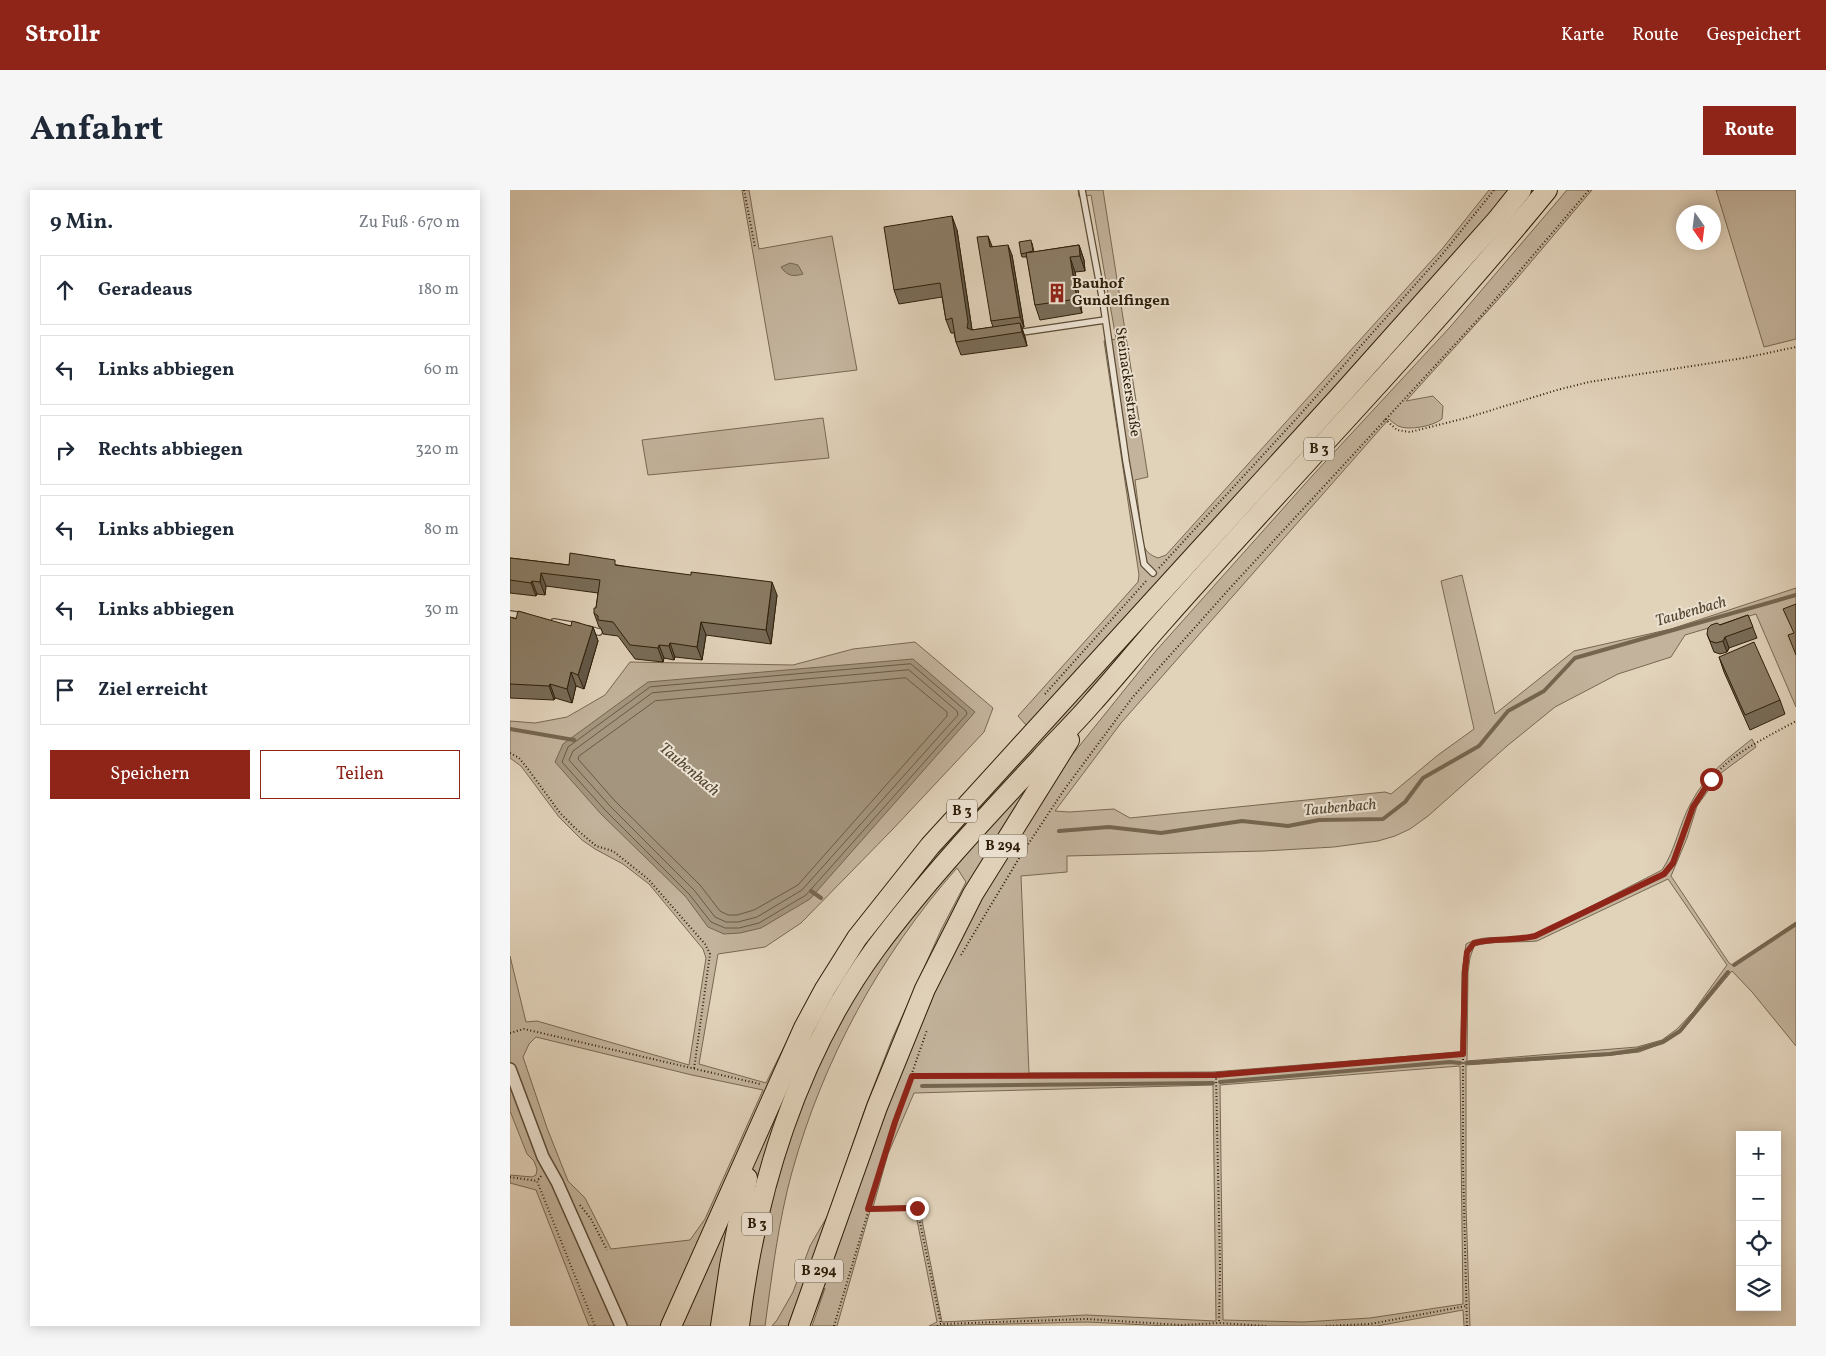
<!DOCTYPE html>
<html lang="de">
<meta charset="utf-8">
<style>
body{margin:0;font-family:Vollkorn,serif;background:#f6f6f7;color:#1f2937}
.controls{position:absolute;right:15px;bottom:15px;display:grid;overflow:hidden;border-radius:0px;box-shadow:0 2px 12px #0003}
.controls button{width:45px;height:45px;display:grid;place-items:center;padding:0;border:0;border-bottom:1px solid #e0e1e3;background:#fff;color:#1f2937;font:25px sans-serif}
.compass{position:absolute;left:1166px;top:15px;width:45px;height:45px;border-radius:50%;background:#fff;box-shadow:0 2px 12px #0003;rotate:166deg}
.stop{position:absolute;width:15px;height:15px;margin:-11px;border:4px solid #8f2418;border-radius:50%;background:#fff}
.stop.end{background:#8f2418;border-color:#fff;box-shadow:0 1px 5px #0008}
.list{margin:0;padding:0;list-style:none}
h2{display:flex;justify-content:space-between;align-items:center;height:65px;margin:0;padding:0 20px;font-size:21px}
h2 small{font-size:16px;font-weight:400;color:#747a83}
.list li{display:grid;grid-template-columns:32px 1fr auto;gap:15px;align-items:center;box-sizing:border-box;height:70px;margin:0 10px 10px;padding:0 10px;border:1px solid #e0e1e3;border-radius:0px}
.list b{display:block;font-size:19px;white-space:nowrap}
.list em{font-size:16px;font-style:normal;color:#747a83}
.actions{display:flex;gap:10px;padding:15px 20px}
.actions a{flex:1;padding:11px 0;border:1px solid #8f2418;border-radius:0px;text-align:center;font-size:18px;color:#8f2418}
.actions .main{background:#8f2418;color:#fff}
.icon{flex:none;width:28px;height:28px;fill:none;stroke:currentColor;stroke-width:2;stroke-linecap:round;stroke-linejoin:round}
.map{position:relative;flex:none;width:1286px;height:1136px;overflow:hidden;border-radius:0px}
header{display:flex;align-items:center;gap:30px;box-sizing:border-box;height:70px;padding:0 25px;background:#8f2418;color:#fff}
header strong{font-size:24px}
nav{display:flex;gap:28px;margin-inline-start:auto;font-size:18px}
.intro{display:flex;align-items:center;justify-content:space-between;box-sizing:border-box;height:120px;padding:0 30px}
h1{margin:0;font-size:35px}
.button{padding:12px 22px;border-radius:0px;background:#8f2418;color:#fff;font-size:18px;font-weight:700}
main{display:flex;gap:30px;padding:0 30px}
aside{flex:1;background:#fff;border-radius:0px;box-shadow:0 2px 12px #0003}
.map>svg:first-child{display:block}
.green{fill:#c3b39c;stroke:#786852;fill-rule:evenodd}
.water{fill:#a4957e;stroke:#75654f}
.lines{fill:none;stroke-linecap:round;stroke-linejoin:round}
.shore{stroke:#695a44;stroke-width:1}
.stream{stroke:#75654f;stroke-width:4}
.lane-casing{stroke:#5b4b35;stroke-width:8}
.street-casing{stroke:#5b4b35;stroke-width:14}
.highway-casing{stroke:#2e1e09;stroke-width:22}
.path{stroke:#2e1e09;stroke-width:2;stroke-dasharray:1 2.5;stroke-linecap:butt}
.lane{stroke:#ece2d2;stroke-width:5.5}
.street{stroke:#ece2d2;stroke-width:11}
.highway{stroke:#e1d2ba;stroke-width:20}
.wall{fill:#786b57;stroke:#2e1e09}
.shaded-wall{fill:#615747;stroke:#2e1e09}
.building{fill:#8b7c65;stroke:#2e1e09}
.route{stroke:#8f2418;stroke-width:6}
.labels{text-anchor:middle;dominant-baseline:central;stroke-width:4;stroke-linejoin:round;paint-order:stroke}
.shield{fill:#ece2d2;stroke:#675945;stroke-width:1}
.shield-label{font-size:14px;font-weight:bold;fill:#2e1e09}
.poi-label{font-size:15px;font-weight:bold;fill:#2e1e09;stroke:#ece2d2;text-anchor:start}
.street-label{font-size:15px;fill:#2e1e09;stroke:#ece2d2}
.water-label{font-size:16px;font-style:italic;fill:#574832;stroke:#ece2d2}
</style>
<header>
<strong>Strollr</strong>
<nav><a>Karte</a><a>Route</a><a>Gespeichert</a></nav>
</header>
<div class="intro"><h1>Anfahrt</h1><a class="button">Route</a></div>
<main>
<aside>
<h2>9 Min.<small>Zu Fuß · 670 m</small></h2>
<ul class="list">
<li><svg class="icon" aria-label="ahead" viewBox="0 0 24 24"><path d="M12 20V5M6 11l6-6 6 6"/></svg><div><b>Geradeaus</b></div><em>180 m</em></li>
<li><svg class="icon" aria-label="left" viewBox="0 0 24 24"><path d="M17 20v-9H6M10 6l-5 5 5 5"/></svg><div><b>Links abbiegen</b></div><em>60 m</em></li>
<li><svg class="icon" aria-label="right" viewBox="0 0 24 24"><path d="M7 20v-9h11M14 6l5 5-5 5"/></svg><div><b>Rechts abbiegen</b></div><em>320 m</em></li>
<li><svg class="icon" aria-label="left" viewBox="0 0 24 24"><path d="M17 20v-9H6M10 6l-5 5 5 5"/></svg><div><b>Links abbiegen</b></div><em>80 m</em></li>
<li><svg class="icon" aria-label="left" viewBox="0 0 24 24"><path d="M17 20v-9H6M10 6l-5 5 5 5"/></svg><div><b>Links abbiegen</b></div><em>30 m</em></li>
<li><svg class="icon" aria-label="arrive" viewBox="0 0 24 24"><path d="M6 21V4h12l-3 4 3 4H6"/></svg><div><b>Ziel erreicht</b></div></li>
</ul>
<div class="actions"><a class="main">Speichern</a><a>Teilen</a></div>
</aside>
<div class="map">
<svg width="1286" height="1136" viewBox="0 0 1286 1136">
<rect width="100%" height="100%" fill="#e1d2ba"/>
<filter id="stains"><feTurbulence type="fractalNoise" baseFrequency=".004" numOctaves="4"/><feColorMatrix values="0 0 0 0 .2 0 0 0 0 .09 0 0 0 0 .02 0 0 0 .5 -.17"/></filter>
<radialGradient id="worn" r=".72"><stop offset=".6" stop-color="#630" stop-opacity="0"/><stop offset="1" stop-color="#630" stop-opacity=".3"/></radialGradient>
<g class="green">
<path d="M 232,0 L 239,0 L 249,59 L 322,46 L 347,180 L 265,190 Z"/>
<path d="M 568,0 L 593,0 L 638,287 L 625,290 L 633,354 C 636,362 640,365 648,368 L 656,365 L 932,59 L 979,0 L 1001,0 L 381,713 L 1019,0 L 1030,0 L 535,571 L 550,580 L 644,463 L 803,285 L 941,136 L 1057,0 L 1082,0 L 1004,92 L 896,211 L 923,206 L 933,216 L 932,229 C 923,236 899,241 888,236 C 885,234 881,231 879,229 L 611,533 L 545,621 L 559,622 L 604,619 L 620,628 L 875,602 L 881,604 L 928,565 L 964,539 L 931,391 L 952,385 L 985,524 L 1064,461 L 1161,439 L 1286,398 L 1286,517 L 1246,424 L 1175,445 L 1161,467 L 1108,484 L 1045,517 L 997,556 L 918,626 L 900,639 L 885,646 L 868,651 L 824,657 L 754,661 L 557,666 L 557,682 L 511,686 L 519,883 L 703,882 L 951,862 L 952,782 L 956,754 C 972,745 988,748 1006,748 C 1013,748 1022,745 1029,743 L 1152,680 C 1166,659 1169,634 1181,613 C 1195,585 1218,568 1242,549 L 1246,557 L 1211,583 L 1187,616 L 1177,648 L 1161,686 L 1219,773 L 1222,775 L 1286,732 L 1286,856 L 1242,802 L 1222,781 L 1171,842 L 1153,853 L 1129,862 L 1102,865 L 956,875 L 956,1016 L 960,1136 L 954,1136 L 953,1120 L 867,1136 L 657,1136 L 577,1132 L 419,1136 L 427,1132 L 405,1020 L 360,1021 L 327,1136 L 302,1136 L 315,1098 L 299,1136 L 262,1136 L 267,1130 L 283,1102 L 300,1056 L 318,1025 L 356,916 L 382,849 L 431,740 L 456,692 L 447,678 C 370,765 313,870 282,982 C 268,1033 262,1085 255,1136 L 79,1136 L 26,1000 L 0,993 L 0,985 L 22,987 L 26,985 L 27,979 L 24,971 L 17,964 L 0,921 L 0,766 L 16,832 L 27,831 L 179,875 L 196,768 L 193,759 L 139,694 L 113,674 L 85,659 L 72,650 L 49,627 L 11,576 L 0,568 L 0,531 L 25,533 L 57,527 L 95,505 L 120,472 L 283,475 L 343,459 L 405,452 L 483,518 L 474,542 L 382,640 L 291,733 L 255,757 L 208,764 L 189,874 L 256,893 L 294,817 L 340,741 L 398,670 L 517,536 L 508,526 L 628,392 L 629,385 L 594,151 L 606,149 L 581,5 L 569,7 ZM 1158,689 L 1217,775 L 1183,822 L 1167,839 L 1152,850 L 1127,857 L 957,871 L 958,782 L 960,768 L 964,756 C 984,750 1006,753 1027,751 ZM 26,847 L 182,885 L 253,900 L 195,1029 L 180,1050 L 101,1059 L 75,1008 L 58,991 L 37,938 L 13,867 L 19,854 ZM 950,876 L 953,1114 L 860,1128 L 793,1132 L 713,1130 L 710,895 ZM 703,895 L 706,1131 L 576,1125 L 432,1132 L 409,1015 L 363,1017 L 378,964 L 404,903 Z"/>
<path d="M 1206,0 L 1286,0 L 1286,149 L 1254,157 Z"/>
<path d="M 313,228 L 319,268 L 138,285 L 132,250 Z"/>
</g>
<g class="water">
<path d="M 280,73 L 288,75 L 293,84 C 283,87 277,86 271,77 Z"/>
<path d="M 403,469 L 465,522 L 300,709 L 251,738 L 230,743 L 214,744 L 198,737 L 176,707 L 91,624 L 45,572 L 53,554 L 138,492 Z"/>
</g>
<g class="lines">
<g class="shore">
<path d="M 401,474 L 456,521 L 457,524 L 296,705 L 249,733 L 229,738 L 215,738 L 201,732 L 179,704 L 95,620 L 52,572 L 58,557 L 140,497 Z"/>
<path d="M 399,480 L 447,521 L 448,525 L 292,700 L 247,727 L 228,732 L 216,732 L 205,727 L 184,700 L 100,616 L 59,570 L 63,561 L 142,503 Z"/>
<path d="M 396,488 L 437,522 L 437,526 L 288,695 L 244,720 L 227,725 L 218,725 L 210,721 L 190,695 L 105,611 L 68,569 L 69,566 L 145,511 Z"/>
</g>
<g class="stream">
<path d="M 0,539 L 64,550"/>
<path d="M 549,641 L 599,637 L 651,643 L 732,631 L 778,636 L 809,630 L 873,629 L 895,612 L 913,588 L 969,556 L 998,521 L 1034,501 L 1065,468 L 1286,405"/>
<path d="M 301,701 L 311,708"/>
<path d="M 1224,775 L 1286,734"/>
<path d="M 956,873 L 1100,864 L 1127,860 L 1153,852 L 1170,841 L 1218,782"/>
<path d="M 710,892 L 940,872 L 950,873"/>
<path d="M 412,896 L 703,893"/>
</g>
<defs>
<g id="lane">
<path d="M 572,0 L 593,112 L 616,271 L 634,374 L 643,383"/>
<path d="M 506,143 L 595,130"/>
<path d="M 0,424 L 13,426"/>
<path d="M 44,432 L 67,436"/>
<path d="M 78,439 L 89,442"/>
</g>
<path id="street" d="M 0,879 L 33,967 L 47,992 L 111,1136"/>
<g id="highway">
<path d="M 161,1136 L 294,838 L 315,799 L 347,748 L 420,656 L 831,205 L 987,30 L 1011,0"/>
<path d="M 211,1136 L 220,1076 L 237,988"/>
<path d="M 229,1136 C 245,1003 286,867 366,758 C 416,691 473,630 530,569 C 547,550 566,532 583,512 C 607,485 629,458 653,431 C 780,287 915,149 1037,0"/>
<path d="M 289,1136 L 367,917 L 415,799 L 463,704 L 559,550"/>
</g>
</defs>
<use href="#lane" class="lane-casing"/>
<use href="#street" class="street-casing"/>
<use href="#highway" class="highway-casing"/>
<g class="path">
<path d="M 234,0 L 245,57"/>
<path d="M 875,229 L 887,240 L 900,242 L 956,228 L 1047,200 L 1079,192 L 1234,168 L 1286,157"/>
<path d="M 649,378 L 787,228 L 935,61 L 984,0"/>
<path d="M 535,504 L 637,390"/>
<path d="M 0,563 L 9,568 L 18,579 L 50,623 L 65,638 L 86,656 L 103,661 L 138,689 L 195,754 L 200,764 L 184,879"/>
<path d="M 451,765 L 511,665 L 554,600 L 622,508 L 721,397 L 972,125 L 1079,0"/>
<path d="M 0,843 L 14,839 L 250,894"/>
<path d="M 706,885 L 710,1077 L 709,1133"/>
<path d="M 402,886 L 706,885 L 953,864"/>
<path d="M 31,986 L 27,991 L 85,1136"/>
<path d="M 0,987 L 27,991"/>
<path d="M 70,1015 L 81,1029 L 97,1060"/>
<path d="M 358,1019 L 407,1018 L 431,1134"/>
<path d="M 324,1136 L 385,932 L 417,840"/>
<path d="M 427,1136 L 431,1134 L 576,1129 L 671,1135 L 709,1133 L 757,1136"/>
<path d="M 816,1136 L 860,1134 L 956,1116"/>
<path d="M 957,1136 L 953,976 L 953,828 L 957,763 L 964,753 C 985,748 1003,752 1025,746 L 1154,684 C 1169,665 1172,640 1183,618 C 1205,570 1243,555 1286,531"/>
</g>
<use href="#lane" class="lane"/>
<use href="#street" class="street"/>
<use href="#highway" class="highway"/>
</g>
<g class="wall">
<path d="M 447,40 L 462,140 L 483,137 L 481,131 L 482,57 L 502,65 L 514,137 L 512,138 L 515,147 L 517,156 L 451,165 L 446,152 L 444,143 L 441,143 L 436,130 L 432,107 L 389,114 L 384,100 Z"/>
<path d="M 522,53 L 524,62 L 569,55 L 574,70 L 575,81 L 565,82 L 572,123 L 530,130 L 525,115 L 517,67 L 512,67 L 511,64 Z"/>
<path d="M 0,368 L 59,375 L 107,375 L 267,405 L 261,454 L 196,445 L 192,470 L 165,467 L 164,470 L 154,468 L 153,472 L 125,469 L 108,446 L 93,444 L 91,438 L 89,437 L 84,423 L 86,418 L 88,403 L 36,396 L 35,405 L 27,404 L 26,406 L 0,403 Z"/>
<path d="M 1238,425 L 1247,448 L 1219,458 L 1217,462 L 1210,464 L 1204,462 L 1197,444 L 1210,435 Z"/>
<path d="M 0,427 L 6,429 L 61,436 L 83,437 L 88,451 L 74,499 L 66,496 L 62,513 L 45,508 L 44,510 L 0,508 Z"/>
<path d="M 1209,467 L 1270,510 L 1275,524 L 1240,540 L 1214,482 Z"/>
</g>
<g class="shaded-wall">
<path d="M 442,26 L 447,40 L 463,146 L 457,138 Z"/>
<path d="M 478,46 L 482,56 L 484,68 L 480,57 Z"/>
<path d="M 498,55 L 502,65 L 514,137 L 510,127 Z"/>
<path d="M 569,55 L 574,70 L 575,81 L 570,66 Z"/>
<path d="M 560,67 L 565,82 L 572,123 L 567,109 Z"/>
<path d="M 510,133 L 515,147 L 517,156 L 512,142 Z"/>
<path d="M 31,383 L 36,396 L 35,405 L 30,392 Z"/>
<path d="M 22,391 L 27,404 L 26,406 L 21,393 Z"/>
<path d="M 262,392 L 267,405 L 261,454 L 256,440 Z"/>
<path d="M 191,432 L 196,445 L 192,470 L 187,457 Z"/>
<path d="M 83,437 L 88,451 L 74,499 L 68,485 Z"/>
<path d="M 1215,447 L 1219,458 L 1217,462 L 1213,451 Z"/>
<path d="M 160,453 L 165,467 L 164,470 L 159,456 Z"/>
<path d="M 149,455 L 154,468 L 153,472 L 148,458 Z"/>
<path d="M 61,482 L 66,496 L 62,513 L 57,499 Z"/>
<path d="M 40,494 L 45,508 L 44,510 L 39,496 Z"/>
</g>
<g class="building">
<path d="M 442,26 L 458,132 L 457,138 L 462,140 L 510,133 L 512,142 L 446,152 L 442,128 L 436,130 L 430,93 L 384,100 L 374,37 Z"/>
<path d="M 478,46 L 480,57 L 498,55 L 510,127 L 481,131 L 467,47 Z"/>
<path d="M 521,50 L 523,61 L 511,64 L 509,52 Z"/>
<path d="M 569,55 L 570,66 L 560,67 L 567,109 L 525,115 L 516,63 Z"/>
<path d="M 60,363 L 105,370 L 105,375 L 181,385 L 181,382 L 262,392 L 256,440 L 191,432 L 187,457 L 160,453 L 159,456 L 149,455 L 148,458 L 120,455 L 103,432 L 88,430 L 88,426 L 84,423 L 84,418 L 86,418 L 90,390 L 31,383 L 30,392 L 22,391 L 21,393 L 0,390 L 0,368 L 59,375 Z"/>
<path d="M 1286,414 L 1286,465 L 1278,445 L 1284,443 L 1273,419 Z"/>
<path d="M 8,421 L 61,436 L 62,431 L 83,437 L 68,485 L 61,482 L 57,499 L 40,494 L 39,496 L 0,494 L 0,427 L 6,429 Z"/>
<path d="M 1238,425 L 1243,437 L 1215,447 L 1213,451 L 1206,453 L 1200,451 L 1197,444 L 1198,438 L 1201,435 L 1207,433 L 1210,435 Z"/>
<path d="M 1244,452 L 1270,510 L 1235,525 L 1209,467 Z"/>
</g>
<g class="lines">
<path class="route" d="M 407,1018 L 358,1019 L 385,932 L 402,886 L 706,885 L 953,864 L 955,780 L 957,762 L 964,753 C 985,748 1004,751 1025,746 L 1154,684 L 1163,673 L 1183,617 L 1201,589"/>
</g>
<defs>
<symbol id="building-bare" viewBox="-9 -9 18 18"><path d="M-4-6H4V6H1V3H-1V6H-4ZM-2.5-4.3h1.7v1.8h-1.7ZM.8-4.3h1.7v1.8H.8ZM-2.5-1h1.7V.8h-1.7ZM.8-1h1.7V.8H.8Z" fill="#8f2418" stroke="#ece2d2" stroke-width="2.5" paint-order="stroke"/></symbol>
</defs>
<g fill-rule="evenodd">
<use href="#building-bare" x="533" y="89" width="28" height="28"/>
</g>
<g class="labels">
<g class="shield">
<rect x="794" y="247.5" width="30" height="23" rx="4"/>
<rect x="437" y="609.5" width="30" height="23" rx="4"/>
<rect x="469" y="644.5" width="48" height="23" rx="4"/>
<rect x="232" y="1022.5" width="30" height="23" rx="4"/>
<rect x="285" y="1069.5" width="48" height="23" rx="4"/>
</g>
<g class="shield-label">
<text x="809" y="259">B 3</text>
<text x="452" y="621">B 3</text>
<text x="493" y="656">B 294</text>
<text x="247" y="1034">B 3</text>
<text x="309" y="1081">B 294</text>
</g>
<g class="poi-label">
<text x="562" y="94">Bauhof<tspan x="562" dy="17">Gundelfingen</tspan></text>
</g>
<g class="street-label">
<text transform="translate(617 192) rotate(82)">Steinackerstraße</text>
</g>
<g class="water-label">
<text transform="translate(1181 422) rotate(-16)">Taubenbach</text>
<text transform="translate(179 580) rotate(40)">Taubenbach</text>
<text transform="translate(830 618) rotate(-5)">Taubenbach</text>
</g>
</g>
<rect width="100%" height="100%" filter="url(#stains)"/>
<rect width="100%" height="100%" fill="url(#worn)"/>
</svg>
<div class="controls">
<button>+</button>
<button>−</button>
<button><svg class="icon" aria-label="locate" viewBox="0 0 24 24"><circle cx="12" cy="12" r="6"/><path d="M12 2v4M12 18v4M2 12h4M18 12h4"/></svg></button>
<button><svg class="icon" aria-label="layers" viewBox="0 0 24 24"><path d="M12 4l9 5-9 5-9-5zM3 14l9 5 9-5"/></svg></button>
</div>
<svg class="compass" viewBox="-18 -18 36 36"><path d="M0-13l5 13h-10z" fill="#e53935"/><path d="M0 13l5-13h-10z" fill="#747a83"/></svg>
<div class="stop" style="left:1201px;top:589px"></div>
<div class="stop end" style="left:407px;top:1018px"></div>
</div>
</main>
